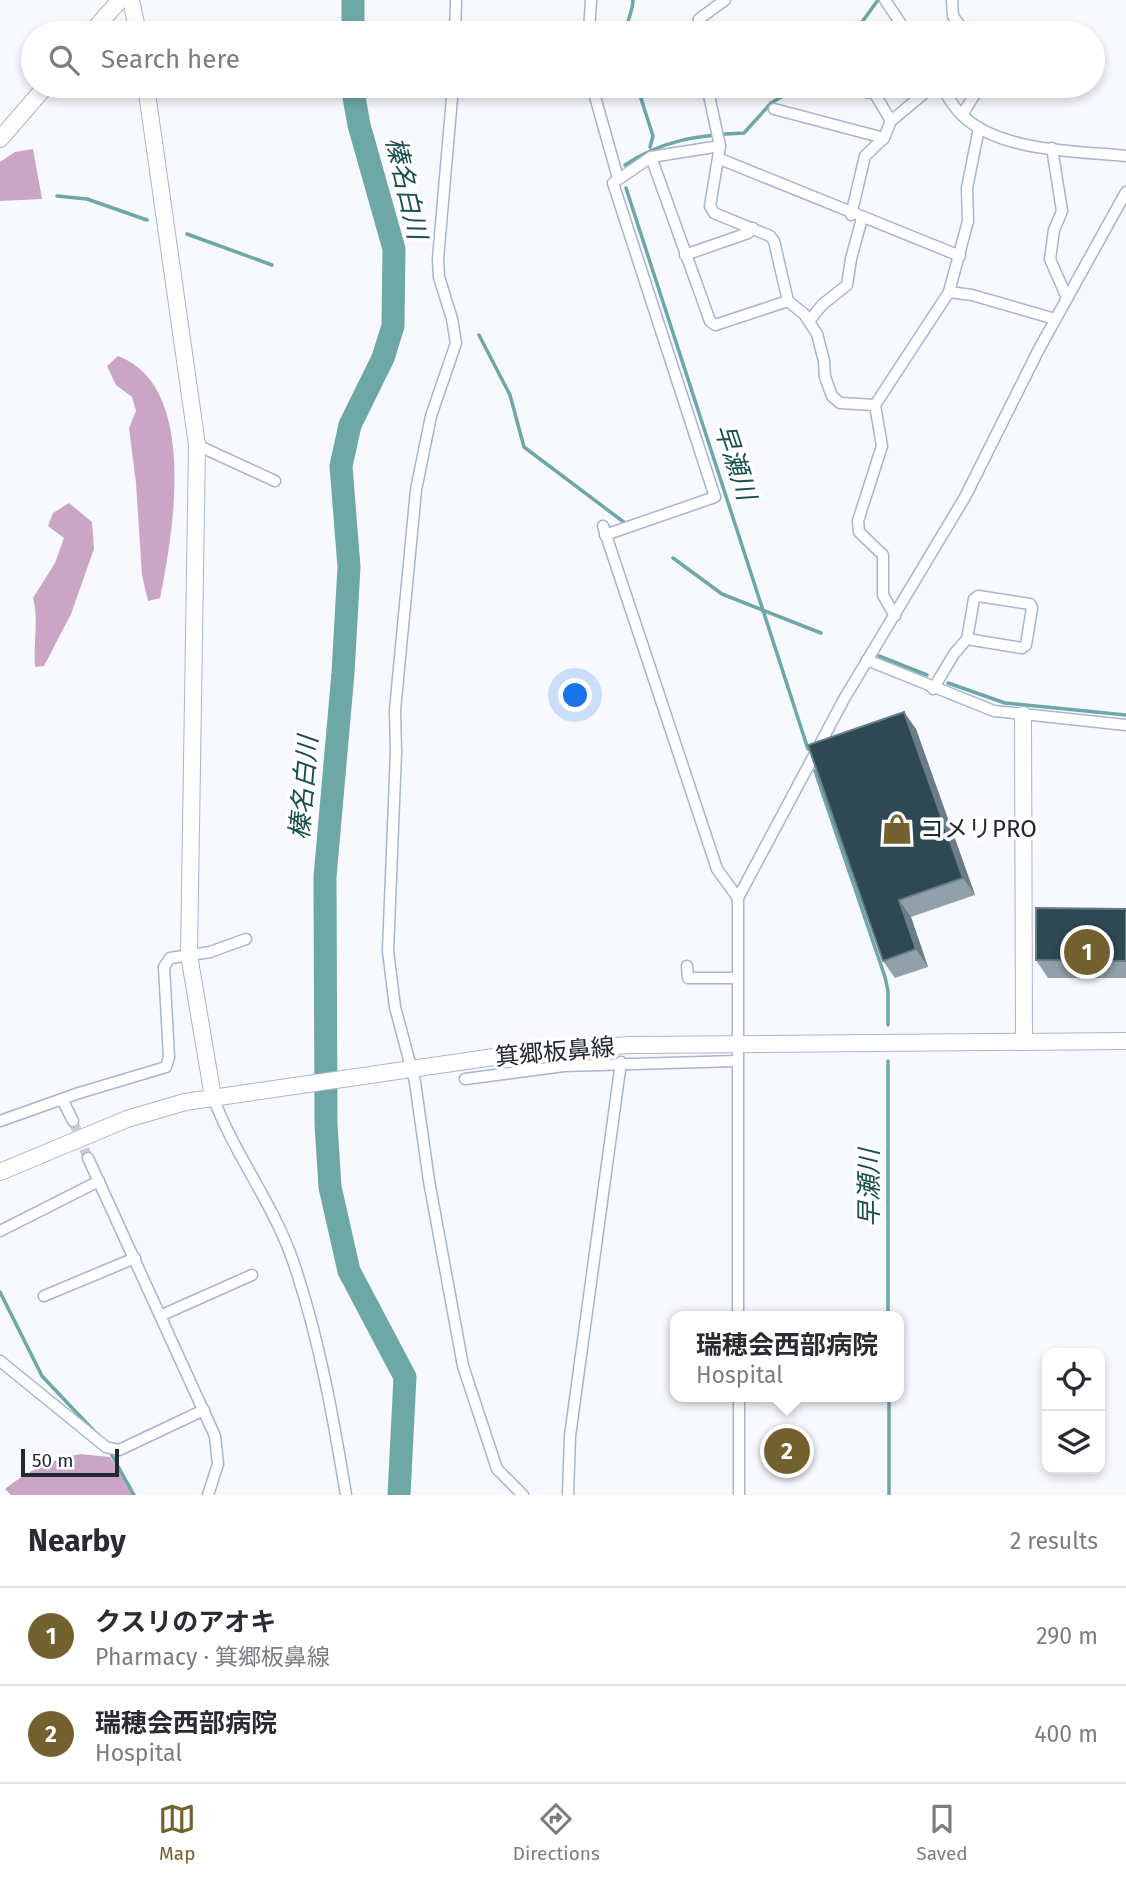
<!DOCTYPE html>
<meta charset="utf-8">
<style>
body{margin:0;font-family:"Fira Sans","Noto Sans JP",sans-serif;background:#f7f7f7;color:#2b2b33}
.controls{position:absolute;right:21px;bottom:21px;display:grid;overflow:hidden;border-radius:14px;box-shadow:0 4px 10px #0003}
.controls button{width:63px;height:63px;display:grid;place-items:center;padding:0;border:0;border-bottom:2px solid #e1e1e2;background:#fff;color:#2b2b33;font:35px sans-serif}
.scale{position:absolute;left:21px;bottom:18px;width:98px;box-sizing:border-box;padding-left:7px;border:4px solid #232832;border-top:0;font-size:19px;line-height:24px;white-space:nowrap;color:#232832;-webkit-text-stroke:5px #fff;paint-order:stroke}
.you{position:absolute;left:576px;top:696px;width:24px;height:24px;margin:-18px;border:5px solid #fff;border-radius:50%;background:#1a73e8;box-shadow:0 0 0 10px #1a73e833}
.badge{display:grid;place-items:center;width:46px;height:46px;border-radius:50%;background:#736230;color:#fff;font-size:23px;font-weight:700}
.pin{position:absolute;translate:-50% -50%;border:4px solid #fff;box-shadow:0 2px 7px #0006}
.popup{position:absolute;left:670px;top:1311px;width:234px;height:91px;box-sizing:border-box;display:grid;place-content:center;border-radius:14px;background:#fff;filter:drop-shadow(0 2px 5px #0005);font-size:23px;white-space:nowrap;color:#7c7c81}
.popup b{font-size:26px;color:#2b2b33}
.popup::after{content:'';position:absolute;left:50%;top:100%;margin-left:-14px;border:14px solid transparent;border-top-color:#fff}
.list{margin:0;padding:0;list-style:none}
h2{display:flex;justify-content:space-between;align-items:center;height:91px;margin:0;padding:0 28px;font-size:30px}
h2 small{font-size:23px;font-weight:400;color:#7c7c81}
.list li{display:grid;grid-template-columns:46px 1fr auto;gap:21px;align-items:center;box-sizing:border-box;height:98px;padding:0 28px;border-top:2px solid #e1e1e2}
.list b{display:block;font-size:26px;white-space:nowrap}
.list p{margin:0;font-size:23px;white-space:nowrap;color:#7c7c81}
.list em{font-size:23px;font-style:normal;color:#7c7c81}
.icon{flex:none;width:38px;height:38px;fill:none;stroke:currentColor;stroke-width:2;stroke-linecap:round;stroke-linejoin:round}
.map{position:relative;flex:none;width:1126px;height:1495px;overflow:hidden}
.search{position:absolute;background:#fff;box-shadow:0 4px 10px #0003;left:21px;right:21px;top:21px;height:77px;display:flex;align-items:center;gap:18px;box-sizing:border-box;padding:0 24px;border-radius:38px;color:#7c7c81;font-size:26px}
.sheet{height:287px;background:#fff}
nav{display:flex;justify-content:space-around;align-items:center;box-sizing:border-box;height:98px;border-top:2px solid #e1e1e2;background:#fff;font-size:19px;color:#7c7c81}
nav a{display:grid;justify-items:center;gap:4px}
nav .on{color:#736230}
.map>svg:first-child{display:block}
.forest{fill:#cba5c5}
.lines{fill:none;stroke-linecap:round;stroke-linejoin:round}
.stream{stroke:#6da8a7;stroke-width:3.5}
.river{stroke:#6da8a7;stroke-width:23}
.street-tunnel{stroke:#cdcfd6;stroke-width:10;stroke-dasharray:10 5;stroke-linecap:butt}
.street-casing{stroke:#a7b5cd;stroke-width:13}
.secondary-casing{stroke:#a7b5cd;stroke-width:18}
.street{stroke:#fff;stroke-width:10}
.secondary{stroke:#fff;stroke-width:16}
.wall{fill:#92a0aa}
.shaded-wall{fill:#6a7d87}
.building{fill:#2e4854;stroke:#6a7d87;stroke-width:2}
.labels{text-anchor:middle;dominant-baseline:central;stroke-width:7;stroke-linejoin:round;paint-order:stroke}
.poi-label{font-size:24px;fill:#232832;stroke:#fff;text-anchor:start}
.street-label{font-size:24px;fill:#232832;stroke:#fff}
.water-label{font-size:26px;font-style:italic;fill:#1b504f;stroke:#fff}
</style>
<div class="map">
<svg width="1126" height="1495" viewBox="0 0 1126 1495">
<rect width="100%" height="100%" fill="#f7f9ff"/>
<g class="forest">
<path d="M 33,149 L 42,199 L 0,201 L 0,162 L 15,152 Z"/>
<path d="M 118,356 C 199,386 173,534 160,598 L 148,601 L 142,575 L 136,483 L 129,428 L 136,411 L 132,397 L 116,385 L 107,366 Z"/>
<path d="M 69,503 L 92,522 L 94,549 L 71,614 L 44,666 L 35,667 C 33,642 39,621 33,598 L 55,563 L 64,538 L 48,526 L 53,513 Z"/>
<path d="M 80,1454 L 110,1457 L 135,1495 L 11,1495 L 5,1489 C 29,1470 50,1460 80,1454 Z"/>
</g>
<g class="lines">
<g class="stream">
<path d="M 626,33 C 626,21 633,12 633,0"/>
<path d="M 854,33 L 878,0"/>
<path d="M 637,86 L 653,136 L 650,147"/>
<path d="M 625,165 C 662,140 699,135 744,133 L 771,103 L 800,86"/>
<path d="M 626,188 L 808,749"/>
<path d="M 57,196 L 87,199 L 147,220"/>
<path d="M 187,234 L 272,265"/>
<path d="M 479,335 L 510,395 L 524,447 L 625,523"/>
<path d="M 673,558 L 722,594 L 821,633"/>
<path d="M 879,656 L 927,675"/>
<path d="M 948,683 L 1005,703 L 1126,715"/>
<path d="M 815,771 L 885,977 L 888,991 L 888,1025"/>
<path d="M 888,1061 L 888,1316"/>
<path d="M 0,1292 L 42,1376 L 94,1431"/>
<path d="M 109,1450 L 134,1495"/>
<path d="M 889,1495 L 889,1397"/>
</g>
<g class="river">
<path d="M 353,33 L 353,0"/>
<path d="M 352,86 L 359,125 L 394,249 L 393,326 L 383,358 L 350,425 L 341,466 L 349,567 L 343,673 L 325,877 L 326,1124 L 330,1187 L 349,1271 L 405,1377 L 399,1495"/>
</g>
<path class="street-tunnel" d="M 73,1121 L 88,1158"/>
<defs>
<g id="street">
<path d="M 885,0 L 907,33"/>
<path d="M 952,0 L 953,16 L 965,33"/>
<path d="M 455,33 L 456,0"/>
<path d="M 589,33 L 591,0"/>
<path d="M 698,33 L 699,19 L 725,0"/>
<path d="M 453,86 L 438,259 L 439,277 L 452,319 L 456,343 L 431,416 L 416,490 L 395,710 L 396,752 L 388,951 L 395,1007 L 415,1082 L 429,1181 L 463,1366 L 497,1469 L 523,1495"/>
<path d="M 592,86 L 618,178"/>
<path d="M 707,86 L 720,146 L 710,206 L 714,213 L 770,236 L 774,241 L 788,301 L 804,314 L 817,334 L 824,361 L 825,377 L 832,396 L 840,403 L 875,405"/>
<path d="M 838,86 L 875,94 L 891,121"/>
<path d="M 941,86 C 947,95 952,105 960,113 C 996,152 1077,151 1126,156"/>
<path d="M 774,109 L 884,138 L 891,121 L 933,86"/>
<path d="M 962,115 L 980,86"/>
<path d="M 1052,148 L 1062,211 L 1054,230 L 1050,259 L 1067,298"/>
<path d="M 651,157 L 710,321 L 715,325 L 788,301"/>
<path d="M 720,159 L 960,256"/>
<path d="M 851,215 L 865,156 L 884,138"/>
<path d="M 685,255 L 748,233 L 753,228"/>
<path d="M 949,292 L 972,295 L 1055,319"/>
<path d="M 809,321 L 822,305 L 847,285 L 851,259 L 862,218"/>
<path d="M 197,445 L 275,481"/>
<path d="M 603,526 L 717,869 L 738,898"/>
<path d="M 605,535 L 715,497 L 613,183 L 651,157 L 720,146"/>
<path d="M 895,616 L 883,595 L 883,555 L 859,532 L 858,521 L 882,446 L 875,405 L 949,292 L 968,221 L 967,188 L 979,128"/>
<path d="M 867,660 L 994,711 L 1126,725"/>
<path d="M 933,689 L 954,654 L 967,639 L 974,599 L 978,596 L 1030,604 L 1032,608 L 1026,645 L 1022,648 L 967,639"/>
<path d="M 687,966 L 688,978 L 736,978"/>
<path d="M 465,1079 L 564,1066 L 736,1061"/>
<path d="M 213,1097 C 234,1154 273,1203 293,1261 C 319,1337 333,1416 346,1495"/>
<path d="M 62,1099 L 73,1121"/>
<path d="M 0,1121 L 79,1093 L 166,1067 L 169,1057 L 164,967 L 170,958 L 210,952 L 246,939"/>
<path d="M 88,1158 L 215,1436 L 218,1464 L 208,1495"/>
<path d="M 0,1231 L 99,1181"/>
<path d="M 44,1296 L 135,1258"/>
<path d="M 162,1315 L 252,1275"/>
<path d="M 738,1316 L 738,898 L 844,699 L 965,497 L 1039,349 L 1126,192"/>
<path d="M 0,1361 L 106,1447 L 119,1450 L 204,1410"/>
<path d="M 568,1495 L 570,1436 L 621,1062"/>
<path d="M 739,1495 L 739,1397"/>
</g>
<g id="secondary">
<path d="M 131,0 L 138,33"/>
<path d="M 91,33 L 120,0"/>
<path d="M 146,86 L 197,445 L 189,955 L 213,1097"/>
<path d="M 0,139 L 46,86"/>
<path d="M 1023,715 L 1024,1042"/>
<path d="M 0,1172 L 127,1119 L 185,1102 L 521,1053 L 629,1045 L 1126,1041"/>
</g>
</defs>
<use href="#street" class="street-casing"/>
<use href="#secondary" class="secondary-casing"/>
<use href="#street" class="street"/>
<use href="#secondary" class="secondary"/>
</g>
<g class="wall">
<path d="M 916,729 L 975,895 L 911,917 L 928,967 L 895,978 L 883,961 Z"/>
<path d="M 1126,909 L 1126,978 L 1048,978 L 1036,960 Z"/>
</g>
<g class="shaded-wall">
<path d="M 904,712 L 916,729 L 975,895 L 963,878 Z"/>
<path d="M 899,900 L 911,917 L 928,967 L 916,949 Z"/>
</g>
<g class="building">
<path d="M 904,712 L 963,878 L 899,900 L 916,949 L 883,961 L 808,745 Z"/>
<path d="M 1036,908 L 1126,909 L 1126,961 L 1036,960 Z"/>
</g>
<defs>
<symbol id="shop-bare" viewBox="-9 -9 18 18"><path d="M-5-2.5h2.3a2.7 3.5 0 0 1 5.4 0H5L5.5 6h-11ZM-1.5-2.5h3a1.5 2.3 0 0 0-3 0Z" fill="#736230" stroke="#fff" stroke-width="2.5" paint-order="stroke"/></symbol>
</defs>
<g fill-rule="evenodd">
<use href="#shop-bare" x="875" y="807" width="44" height="44"/>
</g>
<g class="labels">
<g class="poi-label">
<text x="920" y="829">コメリPRO</text>
</g>
<g class="street-label">
<text transform="translate(555 1052) rotate(-5)">箕郷板鼻線</text>
</g>
<g class="water-label">
<text transform="translate(406 188) rotate(77)">榛名白川</text>
<text transform="translate(735 462) rotate(72)">早瀬川</text>
<text transform="translate(304 788) rotate(-85)">榛名白川</text>
<text transform="translate(869 1188) rotate(-90)">早瀬川</text>
</g>
</g>
</svg>
<div class="controls">
<button><svg class="icon" aria-label="locate" viewBox="0 0 24 24"><circle cx="12" cy="12" r="6"/><path d="M12 2v4M12 18v4M2 12h4M18 12h4"/></svg></button>
<button><svg class="icon" aria-label="layers" viewBox="0 0 24 24"><path d="M12 4l9 5-9 5-9-5zM3 14l9 5 9-5"/></svg></button>
</div>
<div class="scale">50 m</div>
<div class="you"></div>
<div class="pin badge" style="left:1087px;top:952px">1</div>
<div class="pin badge" style="left:787px;top:1451px">2</div>
<div class="popup"><b>瑞穂会西部病院</b>Hospital</div>
<div class="search"><svg class="icon" aria-label="search" viewBox="0 0 24 24"><circle cx="10" cy="10" r="6"/><path d="M15 15l6 6"/></svg>Search here</div>
</div>
<section class="sheet">
<h2>Nearby<small>2 results</small></h2>
<ul class="list">
<li><span class="badge">1</span><div><b>クスリのアオキ</b><p>Pharmacy · 箕郷板鼻線</p></div><em>290 m</em></li>
<li><span class="badge">2</span><div><b>瑞穂会西部病院</b><p>Hospital</p></div><em>400 m</em></li>
</ul>
</section>
<nav>
<a class="on"><svg class="icon" aria-label="map" viewBox="0 0 24 24"><path d="M3 6l6-2 6 2 6-2v14l-6 2-6-2-6 2zM9 4v14M15 6v14"/></svg>Map</a>
<a><svg class="icon" aria-label="directions" viewBox="0 0 24 24"><path d="M12 3l9 9-9 9-9-9zM9 14v-3h6M13 9l2 2-2 2"/></svg>Directions</a>
<a><svg class="icon" aria-label="saved" viewBox="0 0 24 24"><path d="M7 4h10v16l-5-4-5 4z"/></svg>Saved</a>
</nav>
